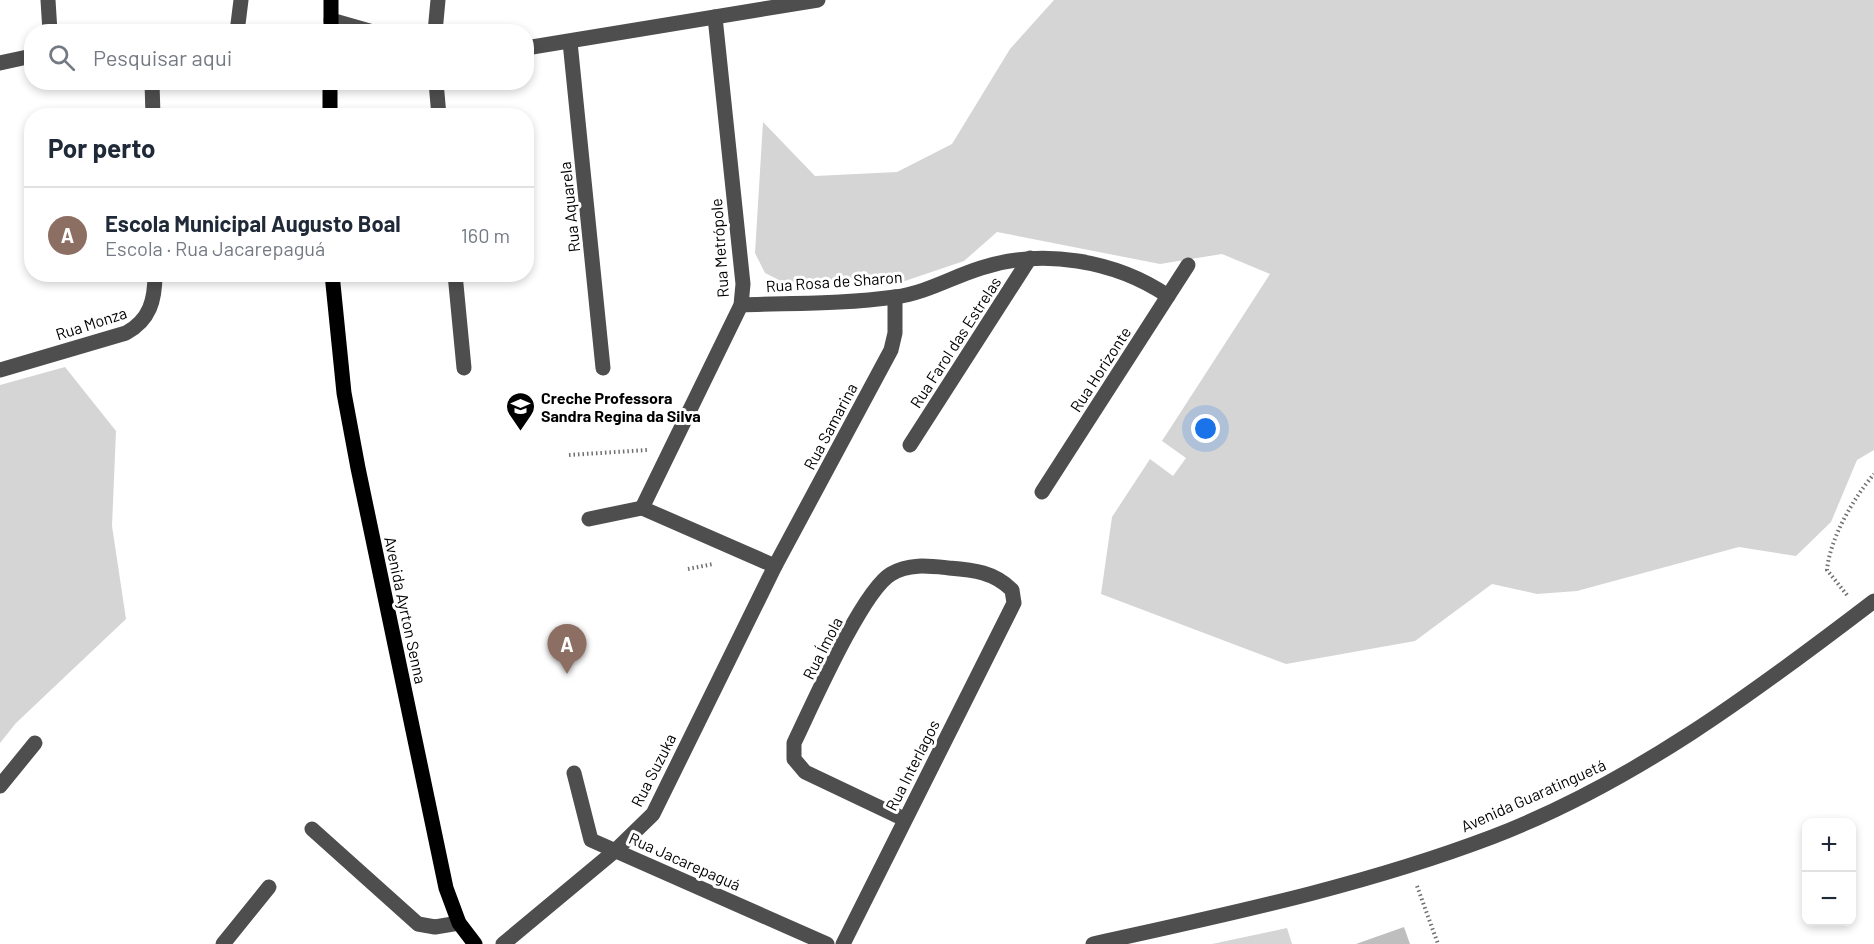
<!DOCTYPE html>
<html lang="pt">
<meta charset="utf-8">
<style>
body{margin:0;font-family:Barlow,sans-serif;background:#f2f2f3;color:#1f2937}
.controls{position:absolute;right:18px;bottom:18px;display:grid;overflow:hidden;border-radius:12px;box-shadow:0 3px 9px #0003}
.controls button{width:54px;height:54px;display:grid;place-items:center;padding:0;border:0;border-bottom:2px solid #e0e1e3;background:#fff;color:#1f2937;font:30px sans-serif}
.you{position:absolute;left:1206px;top:429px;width:21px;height:21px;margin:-15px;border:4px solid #fff;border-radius:50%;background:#1a73e8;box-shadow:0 0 0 9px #1a73e833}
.badge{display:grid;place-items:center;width:39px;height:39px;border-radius:50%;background:#0b8043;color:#fff;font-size:20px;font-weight:700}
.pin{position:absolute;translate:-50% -50px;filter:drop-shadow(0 2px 3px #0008)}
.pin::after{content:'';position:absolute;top:32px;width:21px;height:18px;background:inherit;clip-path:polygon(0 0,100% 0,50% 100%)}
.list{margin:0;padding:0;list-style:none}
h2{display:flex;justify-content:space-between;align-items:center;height:78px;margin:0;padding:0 24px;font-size:26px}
h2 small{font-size:20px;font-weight:400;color:#747a83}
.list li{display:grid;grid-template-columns:39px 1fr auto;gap:18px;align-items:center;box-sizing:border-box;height:96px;padding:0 24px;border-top:2px solid #e0e1e3}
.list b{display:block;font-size:22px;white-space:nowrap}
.list p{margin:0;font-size:20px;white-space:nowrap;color:#747a83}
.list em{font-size:20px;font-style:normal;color:#747a83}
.icon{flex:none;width:33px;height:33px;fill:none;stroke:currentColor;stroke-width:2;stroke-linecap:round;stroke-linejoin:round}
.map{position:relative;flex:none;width:1874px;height:944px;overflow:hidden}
.search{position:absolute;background:#fff;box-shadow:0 3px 9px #0003;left:24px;top:24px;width:510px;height:66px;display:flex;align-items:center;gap:15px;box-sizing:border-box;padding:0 21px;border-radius:24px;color:#747a83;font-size:22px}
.panel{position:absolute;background:#fff;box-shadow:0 3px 9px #0003;left:24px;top:108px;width:510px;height:174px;border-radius:24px}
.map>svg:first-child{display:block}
.green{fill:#d5d5d5}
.building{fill:#bebebe;filter:url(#shadow)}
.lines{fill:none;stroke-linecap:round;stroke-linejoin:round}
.path{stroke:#707070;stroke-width:4;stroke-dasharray:1.5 3;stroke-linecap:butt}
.minor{stroke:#4e4e4e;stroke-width:15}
.major{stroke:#000;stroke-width:15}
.labels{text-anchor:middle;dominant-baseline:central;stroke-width:6;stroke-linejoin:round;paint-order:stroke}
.street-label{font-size:16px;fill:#000;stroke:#fff}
.poi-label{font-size:16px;font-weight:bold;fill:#000;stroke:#fff;text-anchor:start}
</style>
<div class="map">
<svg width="1874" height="944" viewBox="0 0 1874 944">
<defs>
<filter id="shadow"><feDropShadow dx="-5.5" dy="5.5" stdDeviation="1.5" flood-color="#0004"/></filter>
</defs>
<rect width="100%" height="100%" fill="#fff"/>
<g class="green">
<path d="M 1054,0 L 1874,0 L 1874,450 L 1857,460 L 1831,522 L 1796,556 L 1739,547 L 1577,591 L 1537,594 L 1492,584 L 1415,641 L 1286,664 L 1101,594 L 1112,517 L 1150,459 L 1173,476 L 1186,458 L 1162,441 L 1270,274 L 1222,254 L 1160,264 L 997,232 L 964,261 L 899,283 L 785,283 L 765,273 L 755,253 L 763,122 L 815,176 L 897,172 L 952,144 L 1010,49 Z"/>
<path d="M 65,367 L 116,431 L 112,526 L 126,619 L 16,723 L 0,743 L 0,385 Z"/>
<path d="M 1287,928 L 1292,944 L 1212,944 Z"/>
</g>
<path class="building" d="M 1404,927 L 1410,944 L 1356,944 Z"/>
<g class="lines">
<g class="path">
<path d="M 569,455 L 647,450"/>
<path d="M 688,569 L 713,564"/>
<path d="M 1847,595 L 1827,570 C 1830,538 1853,499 1874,474"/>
<path d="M 1417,886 L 1438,944"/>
</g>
<g class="minor">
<path d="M 48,0 L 50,32"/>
<path d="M 331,20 L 373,32"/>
<path d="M 237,32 L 241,0"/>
<path d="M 435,32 L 438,0"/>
<path d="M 570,42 L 603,368"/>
<path d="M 526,48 L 818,0"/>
<path d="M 0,63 L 32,56"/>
<path d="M 152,82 L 153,116"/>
<path d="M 436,82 L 439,116"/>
<path d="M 455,274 L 464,368"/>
<path d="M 741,305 C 792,303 844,304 895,297 C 926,293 952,277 981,268 C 1042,248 1115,260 1168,296"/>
<path d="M 0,370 L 126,333 C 150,320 155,300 155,274"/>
<path d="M 910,445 L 1030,258"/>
<path d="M 1042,492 L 1188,265"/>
<path d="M 642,508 L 775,566"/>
<path d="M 589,519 L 642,508 L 741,305 L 743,284 L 715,17"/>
<path d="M 574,773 L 591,840 L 827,944"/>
<path d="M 0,786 L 35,743"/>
<path d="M 312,829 L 418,924 L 435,927 L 459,923"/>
<path d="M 223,944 L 269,887"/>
<path d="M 503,944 L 616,850 L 653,814 L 775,566 L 891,350 L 895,333 L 895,297"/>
<path d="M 843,944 L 1014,603 L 1012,590 C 994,572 974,570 949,568 C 930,566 909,563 891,574 C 862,591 811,708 794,743 L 794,759 L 805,772 L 904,819"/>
<path d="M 1093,944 C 1228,914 1363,886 1492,837 C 1633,783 1755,692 1874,601"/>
</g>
<g class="major">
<path d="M 331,32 L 331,0"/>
<path d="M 330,82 L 330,116"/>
<path d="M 332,274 L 344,393 L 358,468 L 446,888 L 459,923 L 475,944"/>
</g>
</g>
<defs>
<symbol id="school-pin" viewBox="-11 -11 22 30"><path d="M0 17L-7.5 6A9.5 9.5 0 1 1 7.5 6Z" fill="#000" stroke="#fff"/><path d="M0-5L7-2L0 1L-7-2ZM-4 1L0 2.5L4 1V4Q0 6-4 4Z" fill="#fff"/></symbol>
</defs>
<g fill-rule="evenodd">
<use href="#school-pin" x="504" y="390" width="33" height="45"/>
</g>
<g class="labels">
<g class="street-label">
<text transform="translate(569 207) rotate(-96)">Rua Aquarela</text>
<text transform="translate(719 248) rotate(-94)">Rua Metrópole</text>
<text transform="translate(834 281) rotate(-4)">Rua Rosa de Sharon</text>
<text transform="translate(91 323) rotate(-18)">Rua Monza</text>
<text transform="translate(955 342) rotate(-57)">Rua Farol das Estrelas</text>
<text transform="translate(1100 369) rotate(-57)">Rua Horizonte</text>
<text transform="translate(830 426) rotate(-62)">Rua Samarina</text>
<text transform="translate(406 610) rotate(78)">Avenida Ayrton Senna</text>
<text transform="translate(822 648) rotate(-63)">Rua Ímola</text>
<text transform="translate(912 765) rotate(-63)">Rua Interlagos</text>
<text transform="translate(653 770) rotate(-63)">Rua Suzuka</text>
<text transform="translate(1533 795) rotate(-24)">Avenida Guaratinguetá</text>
<text transform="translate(685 861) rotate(24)">Rua Jacarepaguá</text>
</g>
<g class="poi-label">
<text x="541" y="397">Creche Professora<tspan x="541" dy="18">Sandra Regina da Silva</tspan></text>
</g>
</g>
</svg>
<div class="controls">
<button>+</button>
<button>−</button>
</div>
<div class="you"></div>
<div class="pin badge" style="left:567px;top:674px;background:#8d6e63">A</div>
<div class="search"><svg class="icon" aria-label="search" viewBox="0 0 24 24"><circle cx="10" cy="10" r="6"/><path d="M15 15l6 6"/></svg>Pesquisar aqui</div>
<section class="panel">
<h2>Por perto<small></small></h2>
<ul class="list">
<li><span class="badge" style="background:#8d6e63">A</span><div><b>Escola Municipal Augusto Boal</b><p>Escola · Rua Jacarepaguá</p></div><em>160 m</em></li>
</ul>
</section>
</div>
